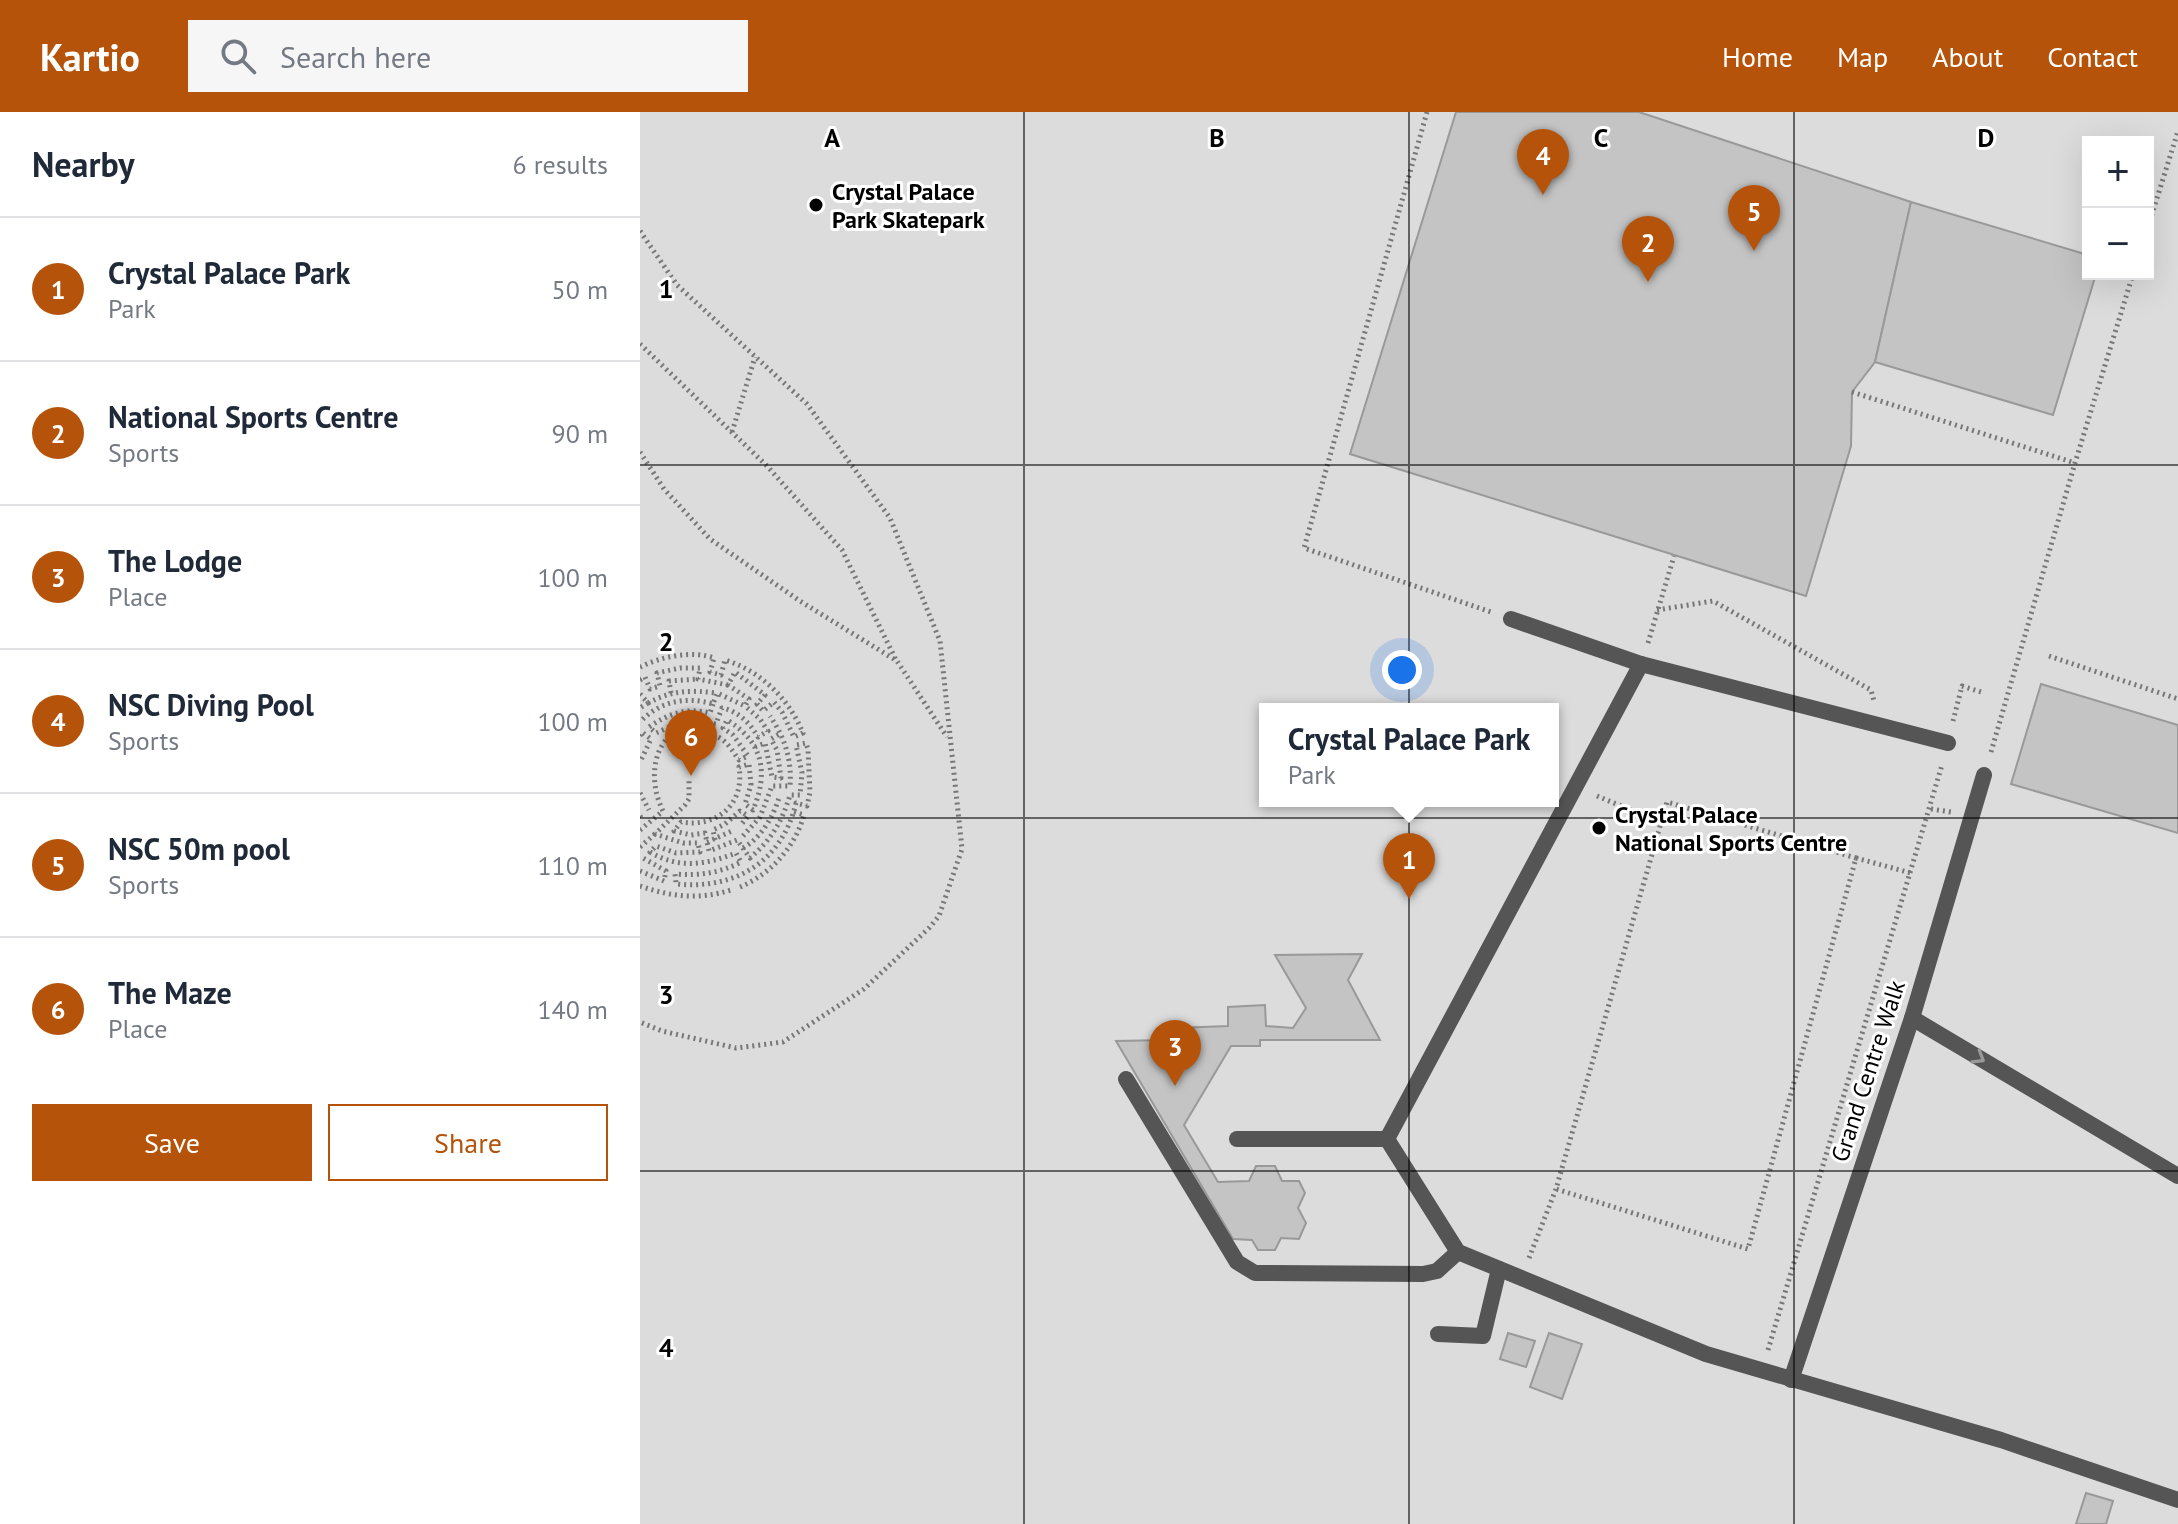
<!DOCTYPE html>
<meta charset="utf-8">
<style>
body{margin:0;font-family:"PT Sans",sans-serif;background:#f6f6f7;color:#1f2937}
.controls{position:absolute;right:24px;top:24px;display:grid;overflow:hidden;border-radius:0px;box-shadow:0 8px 32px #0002}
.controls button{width:72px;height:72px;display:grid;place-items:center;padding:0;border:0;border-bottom:2px solid #e0e1e3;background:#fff;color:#1f2937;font:40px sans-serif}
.you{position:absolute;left:762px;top:558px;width:28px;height:28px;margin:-20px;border:6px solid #fff;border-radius:50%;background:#1a73e8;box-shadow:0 0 0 12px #1a73e833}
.badge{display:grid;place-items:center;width:52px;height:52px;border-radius:50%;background:#b45309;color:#fff;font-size:26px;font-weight:700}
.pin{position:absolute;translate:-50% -66px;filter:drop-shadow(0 2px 4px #0008)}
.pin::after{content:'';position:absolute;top:42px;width:28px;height:24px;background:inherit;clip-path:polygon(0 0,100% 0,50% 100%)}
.popup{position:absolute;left:619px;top:591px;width:300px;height:104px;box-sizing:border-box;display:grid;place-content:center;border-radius:0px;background:#fff;filter:drop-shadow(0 2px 6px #0005);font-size:26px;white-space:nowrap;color:#747a83}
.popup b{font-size:30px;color:#1f2937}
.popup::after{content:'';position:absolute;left:50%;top:100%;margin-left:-16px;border:16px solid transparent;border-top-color:#fff}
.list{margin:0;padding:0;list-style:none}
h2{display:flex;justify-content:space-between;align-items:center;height:104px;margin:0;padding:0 32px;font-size:34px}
h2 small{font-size:26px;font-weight:400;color:#747a83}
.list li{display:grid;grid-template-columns:52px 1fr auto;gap:24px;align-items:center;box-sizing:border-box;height:144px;padding:0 32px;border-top:2px solid #e0e1e3}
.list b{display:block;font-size:30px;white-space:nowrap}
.list p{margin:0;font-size:26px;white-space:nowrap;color:#747a83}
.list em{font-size:26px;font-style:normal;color:#747a83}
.actions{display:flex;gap:16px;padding:24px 32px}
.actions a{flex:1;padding:18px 0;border:2px solid #b45309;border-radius:0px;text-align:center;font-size:28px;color:#b45309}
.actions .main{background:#b45309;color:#fff}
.icon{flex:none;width:44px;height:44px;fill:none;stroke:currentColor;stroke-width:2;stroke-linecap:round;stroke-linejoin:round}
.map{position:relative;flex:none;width:1538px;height:1412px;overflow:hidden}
header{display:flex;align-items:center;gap:48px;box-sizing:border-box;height:112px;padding:0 40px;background:#b45309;color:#fff}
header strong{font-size:38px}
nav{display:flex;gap:44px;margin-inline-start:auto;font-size:28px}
.search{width:560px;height:72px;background:#f6f6f7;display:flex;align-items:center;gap:20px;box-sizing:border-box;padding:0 28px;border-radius:0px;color:#747a83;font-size:30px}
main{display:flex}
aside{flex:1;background:#fff}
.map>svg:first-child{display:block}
.green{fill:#dcdcdc;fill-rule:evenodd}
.building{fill:#c4c4c4;stroke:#999;stroke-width:2}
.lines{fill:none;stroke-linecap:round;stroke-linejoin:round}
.path{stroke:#777;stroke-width:5;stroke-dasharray:2 4;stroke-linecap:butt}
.lane{stroke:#555;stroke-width:16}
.oneway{stroke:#999}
.grid{fill:none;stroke:#000;stroke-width:2;stroke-opacity:0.55}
.poi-dot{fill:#000;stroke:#fff;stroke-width:3}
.labels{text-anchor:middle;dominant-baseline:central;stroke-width:6;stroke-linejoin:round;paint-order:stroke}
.poi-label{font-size:24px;font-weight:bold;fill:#000;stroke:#fff;text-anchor:start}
.street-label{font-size:24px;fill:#000;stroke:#fff}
.grid-label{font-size:26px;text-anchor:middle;font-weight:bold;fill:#000;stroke:#fff;stroke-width:6;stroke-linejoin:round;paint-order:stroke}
</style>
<header>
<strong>Kartio</strong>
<div class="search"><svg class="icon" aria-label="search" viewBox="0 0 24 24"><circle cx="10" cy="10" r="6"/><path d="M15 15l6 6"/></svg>Search here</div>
<nav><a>Home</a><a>Map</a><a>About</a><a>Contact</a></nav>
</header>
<main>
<aside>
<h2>Nearby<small>6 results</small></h2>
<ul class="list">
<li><span class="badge">1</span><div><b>Crystal Palace Park</b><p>Park</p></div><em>50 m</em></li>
<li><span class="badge">2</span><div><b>National Sports Centre</b><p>Sports</p></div><em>90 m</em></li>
<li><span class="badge">3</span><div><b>The Lodge</b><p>Place</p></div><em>100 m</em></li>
<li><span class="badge">4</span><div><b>NSC Diving Pool</b><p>Sports</p></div><em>100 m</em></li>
<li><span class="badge">5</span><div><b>NSC 50m pool</b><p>Sports</p></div><em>110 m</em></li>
<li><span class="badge">6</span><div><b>The Maze</b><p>Place</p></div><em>140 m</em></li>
</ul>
<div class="actions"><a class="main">Save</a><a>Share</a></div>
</aside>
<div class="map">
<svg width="1538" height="1412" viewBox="0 0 1538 1412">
<rect width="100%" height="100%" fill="#fff"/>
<path class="green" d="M 0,0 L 1538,0 L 1538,1412 L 0,1412 ZM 1448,30 L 1508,30 L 1508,162 L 1448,162 ZM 625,597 L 913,597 L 913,689 L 625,689 Z"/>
<g class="building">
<path d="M 816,0 L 999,0 L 1271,90 L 1235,250 L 1212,280 L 1211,334 L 1166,484 L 710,342 Z"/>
<path d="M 1271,90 L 1448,143 L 1448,162 L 1456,162 L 1413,303 L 1235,250 Z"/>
<path d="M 1401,572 L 1538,613 L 1538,721 L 1371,672 Z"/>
<path d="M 722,842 L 708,868 L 740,928 L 620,928 L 620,934 L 591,934 L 544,1013 L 578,1070 L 609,1069 L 616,1054 L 635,1054 L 642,1069 L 659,1069 L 665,1081 L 658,1096 L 666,1111 L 659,1127 L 641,1126 L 635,1138 L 618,1138 L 612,1128 L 593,1127 L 476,929 L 529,928 L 535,916 L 588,914 L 588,895 L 625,893 L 626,914 L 653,916 L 666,896 L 635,843 Z"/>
<path d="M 868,1221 L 895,1229 L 886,1255 L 860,1247 Z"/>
<path d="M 909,1221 L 942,1232 L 922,1287 L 890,1275 Z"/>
<path d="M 1446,1381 L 1473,1389 L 1466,1412 L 1436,1412 Z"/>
</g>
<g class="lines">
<g class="path">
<path d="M 787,0 L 664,436 L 851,500"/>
<path d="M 1508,115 L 1538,19"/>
<path d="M 0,119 L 37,173 L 167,292 L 250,406 L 300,529 L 322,737 L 299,804 L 289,816 L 224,877 L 143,930 L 96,936 L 22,919 L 0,910"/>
<path d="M 0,232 L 127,354 L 202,438 L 256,548"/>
<path d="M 1212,280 L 1435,351"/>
<path d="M 92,320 L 115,245"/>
<path d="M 0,340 L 24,377 L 70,427 L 160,489 L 257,549 L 307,625"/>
<path d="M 1017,498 L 1073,489 L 1231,578 L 1234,589"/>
<path d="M 1008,531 L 1034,444"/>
<path d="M 1409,544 L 1538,587"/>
<path d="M 0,555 C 20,545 52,538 74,546 L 70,560 L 81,563 L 85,548 C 121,559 149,587 163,621 L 154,625 L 142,600 L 134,590 L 123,599 L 117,592 L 125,583 L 95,560 L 88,573 L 109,587 L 105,594 L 77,581 L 73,592 C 46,584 20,589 0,610"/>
<path d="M 0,568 L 5,565 L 10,577 L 20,574 L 17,561 L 40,556 L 60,556 L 58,567 L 88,573"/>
<path d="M 31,581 L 29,569 L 58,567"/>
<path d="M 0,582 L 8,591 L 0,596"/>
<path d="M 8,591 C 32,578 51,578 77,581"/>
<path d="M 73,592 L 70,601 C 46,595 28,602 9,615 L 16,621 L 42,609 L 76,612 L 82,596 C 98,599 110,611 118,625 L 128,619 L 120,607 L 105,594"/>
<path d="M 1313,609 L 1322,574 L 1341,580"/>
<path d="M 0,624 L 2,620 L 11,627 L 0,650"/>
<path d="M 115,635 L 125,631 L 132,665 L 141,666 L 137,638 L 131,627 L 141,621"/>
<path d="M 1351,640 L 1435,351 L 1493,162"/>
<path d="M 0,681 L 9,698"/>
<path d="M 957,684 L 1020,710"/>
<path d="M 1291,697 L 1311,700"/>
<path d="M 0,704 L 2,707 L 0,708"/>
<path d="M 0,718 L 23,699 C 0,653 25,595 78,625 C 88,630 93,640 99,648 L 108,644 L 93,623 L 83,616 L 87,608 C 123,630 129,660 113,698 L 105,692 L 111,673 L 109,652 L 99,655 C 105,692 77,716 41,710 L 34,719 L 51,723 L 65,721 L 69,739 L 97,728 L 110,746 C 131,728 142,710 150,683 L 160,683 L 162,661 L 156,633 L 166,631 L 168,637 L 170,680 L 167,694 L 156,691 C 142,750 95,778 36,772 L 35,762 C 59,764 80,761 101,750 L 96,741 C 65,753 39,757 10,740 L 16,734 L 36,741 L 60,740 L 58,731 L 43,731 L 15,722 L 45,693 L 49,687 L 49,668"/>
<path d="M 103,724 L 120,705 L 132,674 L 150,674 C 152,648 145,626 130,604"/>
<path d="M 75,728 L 73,718 L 85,712 L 100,699 L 108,704 L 100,714"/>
<path d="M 67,730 L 92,719"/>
<path d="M 0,735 L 15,722"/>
<path d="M 103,736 C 121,726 133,705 139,686"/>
<path d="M 1216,746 L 1271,761"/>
<path d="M 0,759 L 24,769 L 26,759 L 3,746"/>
<path d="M 0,774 C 32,785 59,788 91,778"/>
<path d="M 100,775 C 131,762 155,735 164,703 L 154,700"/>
<path d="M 889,1146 L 916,1077 L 1027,690 L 1216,746 L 1108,1137 L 916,1077"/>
<path d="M 1128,1238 L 1302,653"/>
</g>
<g class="lane">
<path d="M 871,507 L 1001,552 L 1308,631"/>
<path d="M 1001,552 L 747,1027 L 818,1140 L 1066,1242 L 1361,1328 L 1538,1388"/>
<path d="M 1272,906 L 1538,1064"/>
<path d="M 486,967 L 597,1150 L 615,1161 L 783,1162 L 797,1159 L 818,1140"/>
<path d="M 597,1027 L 747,1027"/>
<path d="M 798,1222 L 843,1224 L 859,1157"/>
<path d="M 1151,1268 L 1272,906 L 1344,663"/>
</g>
</g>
<defs><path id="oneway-chevron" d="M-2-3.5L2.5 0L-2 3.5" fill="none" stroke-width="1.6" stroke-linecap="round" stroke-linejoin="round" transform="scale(2)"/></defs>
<use class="oneway" href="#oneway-chevron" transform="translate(1339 946) rotate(31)"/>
<path class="grid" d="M 384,0 L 384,1412M 769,0 L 769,1412M 1154,0 L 1154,1412M 0,353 L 1538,353M 0,706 L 1538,706M 0,1059 L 1538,1059"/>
<g class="poi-dot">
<circle cx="176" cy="93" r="8"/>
<circle cx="959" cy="716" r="8"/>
</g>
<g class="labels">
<g class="poi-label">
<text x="192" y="79">Crystal Palace<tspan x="192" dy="28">Park Skatepark</tspan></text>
<text x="975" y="702">Crystal Palace<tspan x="975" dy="28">National Sports Centre</tspan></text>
</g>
<g class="street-label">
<text transform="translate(1228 959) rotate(-72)">Grand Centre Walk</text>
</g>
</g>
<g class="grid-label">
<text x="192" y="35">A</text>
<text x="577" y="35">B</text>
<text x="961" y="35">C</text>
<text x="1346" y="35">D</text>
<text x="26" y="186">1</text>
<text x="26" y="539">2</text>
<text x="26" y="892">3</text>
<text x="26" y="1245">4</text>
</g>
</svg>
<div class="controls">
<button>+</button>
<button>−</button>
</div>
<div class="you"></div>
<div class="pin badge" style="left:769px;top:787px">1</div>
<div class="popup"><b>Crystal Palace Park</b>Park</div>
<div class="pin badge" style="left:1008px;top:170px">2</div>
<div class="pin badge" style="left:535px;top:974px">3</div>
<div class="pin badge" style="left:903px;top:83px">4</div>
<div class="pin badge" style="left:1114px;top:139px">5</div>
<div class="pin badge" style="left:51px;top:664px">6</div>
</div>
</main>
